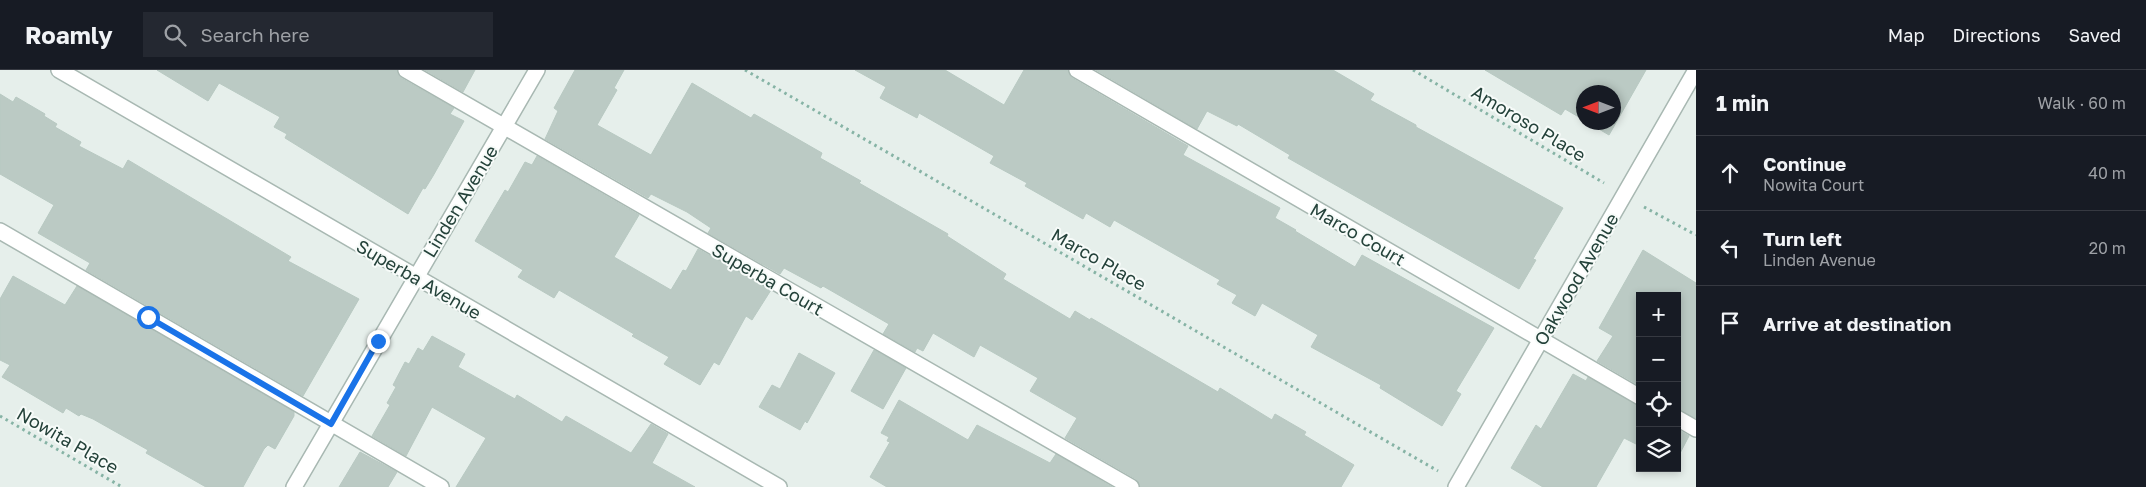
<!DOCTYPE html>
<meta charset="utf-8">
<style>
body{margin:0;font-family:"Golos Text",sans-serif;background:#242831;color:#f1f3f6}
.controls{position:absolute;right:15px;bottom:15px;display:grid;overflow:hidden;border-radius:0px;box-shadow:0 2px 8px #0003}
.controls button{width:45px;height:45px;display:grid;place-items:center;padding:0;border:0;border-bottom:1px solid #363941;background:#171b24;color:#f1f3f6;font:25px sans-serif}
.compass{position:absolute;left:1576px;top:15px;width:45px;height:45px;border-radius:50%;background:#171b24;box-shadow:0 2px 8px #0003;rotate:270deg}
.stop{position:absolute;width:15px;height:15px;margin:-11px;border:4px solid #1a73e8;border-radius:50%;background:#fff}
.stop.end{background:#1a73e8;border-color:#fff;box-shadow:0 1px 5px #0008}
.list{margin:0;padding:0;list-style:none}
h2{display:flex;justify-content:space-between;align-items:center;height:65px;margin:0;padding:0 20px;font-size:21px}
h2 small{font-size:16px;font-weight:400;color:#9ea1a6}
.list li{display:grid;grid-template-columns:32px 1fr auto;gap:15px;align-items:center;box-sizing:border-box;height:75px;padding:0 20px;border-top:1px solid #363941}
.list b{display:block;font-size:19px;white-space:nowrap}
.list p{margin:0;font-size:16px;white-space:nowrap;color:#9ea1a6}
.list em{font-size:16px;font-style:normal;color:#9ea1a6}
.icon{flex:none;width:28px;height:28px;fill:none;stroke:currentColor;stroke-width:2;stroke-linecap:round;stroke-linejoin:round}
.map{position:relative;flex:none;width:1696px;height:417px;overflow:hidden}
header{display:flex;align-items:center;gap:30px;box-sizing:border-box;height:70px;padding:0 25px;background:#171b24;border-bottom:1px solid #363941}
header strong{font-size:24px}
nav{display:flex;gap:28px;margin-inline-start:auto;font-size:18px}
.search{width:350px;height:45px;background:#242831;display:flex;align-items:center;gap:12px;box-sizing:border-box;padding:0 18px;border-radius:0px;color:#9ea1a6;font-size:19px}
main{display:flex}
aside{flex:1;background:#171b24}
.map>svg:first-child{display:block}
.building{fill:#bbcac4;stroke:#b8c9c2}
.lines{fill:none;stroke-linecap:round;stroke-linejoin:round}
.lane-casing{stroke:#a8b8b2;stroke-width:18}
.street-casing{stroke:#a8b8b2;stroke-width:18}
.path{stroke:#86b3a5;stroke-width:3;stroke-dasharray:2.5 4;stroke-linecap:butt}
.lane{stroke:#fff;stroke-width:15}
.street{stroke:#fff;stroke-width:15}
.route{stroke:#1a73e8;stroke-width:6}
.labels{text-anchor:middle;dominant-baseline:central;stroke-width:4;stroke-linejoin:round;paint-order:stroke}
.street-label{font-size:18px;fill:#24423a;stroke:#f7fbf9}
</style>
<header>
<strong>Roamly</strong>
<div class="search"><svg class="icon" aria-label="search" viewBox="0 0 24 24"><circle cx="10" cy="10" r="6"/><path d="M15 15l6 6"/></svg>Search here</div>
<nav><a>Map</a><a>Directions</a><a>Saved</a></nav>
</header>
<main>
<div class="map">
<svg width="1696" height="417" viewBox="0 0 1696 417">
<rect width="100%" height="100%" fill="#e6efeb"/>
<g class="building">
<path d="M 157,0 L 397,0 L 401,8 L 454,38 L 450,44 L 464,51 L 433,106 L 425,119 L 423,118 L 408,144 L 285,68 L 287,64 L 274,57 L 280,47 L 219,13 L 208,31 Z"/>
<path d="M 425,0 L 475,0 L 463,22 Z"/>
<path d="M 575,0 L 624,0 L 614,18 L 617,20 L 597,55 L 651,85 L 692,13 L 751,48 L 754,44 L 822,83 L 820,88 L 861,111 L 859,113 L 948,164 L 947,166 L 1006,204 L 1003,209 L 1070,249 L 1075,241 L 1090,250 L 1091,248 L 1218,322 L 1220,318 L 1272,350 L 1275,344 L 1306,362 L 1304,365 L 1354,395 L 1341,417 L 1140,417 L 1136,409 L 1065,368 L 1077,348 L 1030,321 L 1038,308 L 980,275 L 974,287 L 933,263 L 923,281 L 917,278 L 915,282 L 883,264 L 889,254 L 823,216 L 821,218 L 784,198 L 780,204 L 708,163 L 711,158 L 687,142 L 651,124 L 648,128 L 545,69 L 558,41 L 554,38 Z"/>
<path d="M 855,0 L 945,0 L 1004,35 L 1024,0 L 1068,0 L 1072,8 L 1188,76 L 1183,85 L 1280,138 L 1275,148 L 1296,160 L 1295,161 L 1355,197 L 1362,185 L 1494,258 L 1456,321 L 1461,324 L 1442,356 L 1380,318 L 1381,315 L 1311,277 L 1318,265 L 1262,233 L 1255,246 L 1232,233 L 1237,225 L 1217,214 L 1220,210 L 1114,150 L 1110,157 L 1086,143 L 1083,149 L 1025,116 L 1027,113 L 990,93 L 994,86 L 919,43 L 917,48 L 880,28 L 886,17 Z"/>
<path d="M 1096,0 L 1333,0 L 1374,24 L 1370,30 L 1416,55 L 1416,57 L 1563,138 L 1533,189 L 1536,190 L 1519,219 L 1288,88 L 1290,85 L 1238,54 L 1237,56 L 1207,41 L 1197,59 Z"/>
<path d="M 1485,0 L 1646,0 L 1609,65 L 1587,52 L 1614,52 L 1614,22 L 1584,22 L 1584,50 L 1565,39 L 1561,45 Z"/>
<path d="M 0,24 L 13,32 L 16,27 L 45,44 L 44,46 L 57,54 L 55,57 L 81,72 L 79,76 L 123,99 L 128,90 L 291,187 L 288,191 L 359,229 L 303,326 L 86,200 L 90,193 L 38,163 L 54,135 L 0,104 Z"/>
<path d="M 537,86 L 639,145 L 614,187 L 671,220 L 683,200 L 686,201 L 698,179 L 771,220 L 752,250 L 746,246 L 719,295 L 714,292 L 700,315 L 664,294 L 669,287 L 632,266 L 634,264 L 559,220 L 554,228 L 518,207 L 523,200 L 475,171 L 505,120 L 508,122 L 525,92 L 532,95 Z"/>
<path d="M 1643,180 L 1696,213 L 1696,348 L 1677,339 L 1677,226 L 1640,226 L 1640,316 L 1597,291 L 1613,266 L 1599,258 Z"/>
<path d="M 13,206 L 65,235 L 77,216 L 294,342 L 294,346 L 275,379 L 268,375 L 264,379 L 243,417 L 206,417 L 146,383 L 148,380 L 93,349 L 81,344 L 79,346 L 66,338 L 63,343 L 2,307 L 10,295 L 0,290 L 0,229 Z"/>
<path d="M 432,266 L 465,284 L 458,297 L 515,329 L 517,325 L 562,352 L 566,346 L 631,383 L 651,354 L 668,364 L 652,393 L 695,417 L 456,417 L 486,368 L 432,337 L 406,386 L 372,366 L 390,335 L 387,333 L 396,317 L 393,315 L 405,292 L 409,294 L 418,278 L 423,281 Z"/>
<path d="M 874,280 L 906,298 L 883,339 L 851,321 Z"/>
<path d="M 799,283 L 835,303 L 807,353 L 805,351 L 800,360 L 759,337 L 772,315 L 780,319 Z"/>
<path d="M 1573,304 L 1586,311 L 1588,307 L 1640,336 L 1640,376 L 1624,368 L 1596,417 L 1543,417 L 1511,398 L 1536,355 L 1541,359 Z"/>
<path d="M 899,330 L 968,370 L 977,355 L 1050,393 L 1056,384 L 1112,417 L 887,417 L 870,407 L 890,372 L 887,371 L 889,367 L 881,363 Z"/>
<path d="M 1677,359 L 1689,366 L 1677,389 Z"/>
<path d="M 360,382 L 397,402 L 388,417 L 339,417 Z"/>
</g>
<g class="lines">
<defs>
<g id="lane">
<path d="M 406,0 L 1131,417"/>
<path d="M 1077,0 L 1640,327"/>
<path d="M 0,161 L 441,417"/>
<path d="M 1677,348 L 1696,359"/>
</g>
<g id="street">
<path d="M 59,0 L 779,417"/>
<path d="M 294,417 L 537,0"/>
<path d="M 1456,417 L 1696,0"/>
</g>
</defs>
<use href="#lane" class="lane-casing"/>
<use href="#street" class="street-casing"/>
<g class="path">
<path d="M 745,0 L 1438,401"/>
<path d="M 1413,0 L 1604,113"/>
<path d="M 1644,137 L 1696,165"/>
<path d="M 0,346 L 122,417"/>
</g>
<use href="#lane" class="lane"/>
<use href="#street" class="street"/>
</g>
<g class="lines">
<path class="route" d="M 148,247 L 331,354 L 378,271"/>
</g>
<g class="labels">
<g class="street-label">
<text transform="translate(1529 53) rotate(31)">Amoroso Place</text>
<text transform="translate(460 131) rotate(-59)">Linden Avenue</text>
<text transform="translate(1358 164) rotate(30)">Marco Court</text>
<text transform="translate(1099 189) rotate(30)">Marco Place</text>
<text transform="translate(419 209) rotate(30)">Superba Avenue</text>
<text transform="translate(768 209) rotate(30)">Superba Court</text>
<text transform="translate(1576 209) rotate(-60)">Oakwood Avenue</text>
<text transform="translate(68 370) rotate(30)">Nowita Place</text>
</g>
</g>
</svg>
<div class="controls">
<button>+</button>
<button>−</button>
<button><svg class="icon" aria-label="locate" viewBox="0 0 24 24"><circle cx="12" cy="12" r="6"/><path d="M12 2v4M12 18v4M2 12h4M18 12h4"/></svg></button>
<button><svg class="icon" aria-label="layers" viewBox="0 0 24 24"><path d="M12 4l9 5-9 5-9-5zM3 14l9 5 9-5"/></svg></button>
</div>
<svg class="compass" viewBox="-18 -18 36 36"><path d="M0-13l5 13h-10z" fill="#e53935"/><path d="M0 13l5-13h-10z" fill="#9ea1a6"/></svg>
<div class="stop" style="left:148px;top:247px"></div>
<div class="stop end" style="left:378px;top:271px"></div>
</div>
<aside>
<h2>1 min<small>Walk · 60 m</small></h2>
<ul class="list">
<li><svg class="icon" aria-label="ahead" viewBox="0 0 24 24"><path d="M12 20V5M6 11l6-6 6 6"/></svg><div><b>Continue</b><p>Nowita Court</p></div><em>40 m</em></li>
<li><svg class="icon" aria-label="left" viewBox="0 0 24 24"><path d="M17 20v-9H6M10 6l-5 5 5 5"/></svg><div><b>Turn left</b><p>Linden Avenue</p></div><em>20 m</em></li>
<li><svg class="icon" aria-label="arrive" viewBox="0 0 24 24"><path d="M6 21V4h12l-3 4 3 4H6"/></svg><div><b>Arrive at destination</b></div></li>
</ul>
</aside>
</main>
